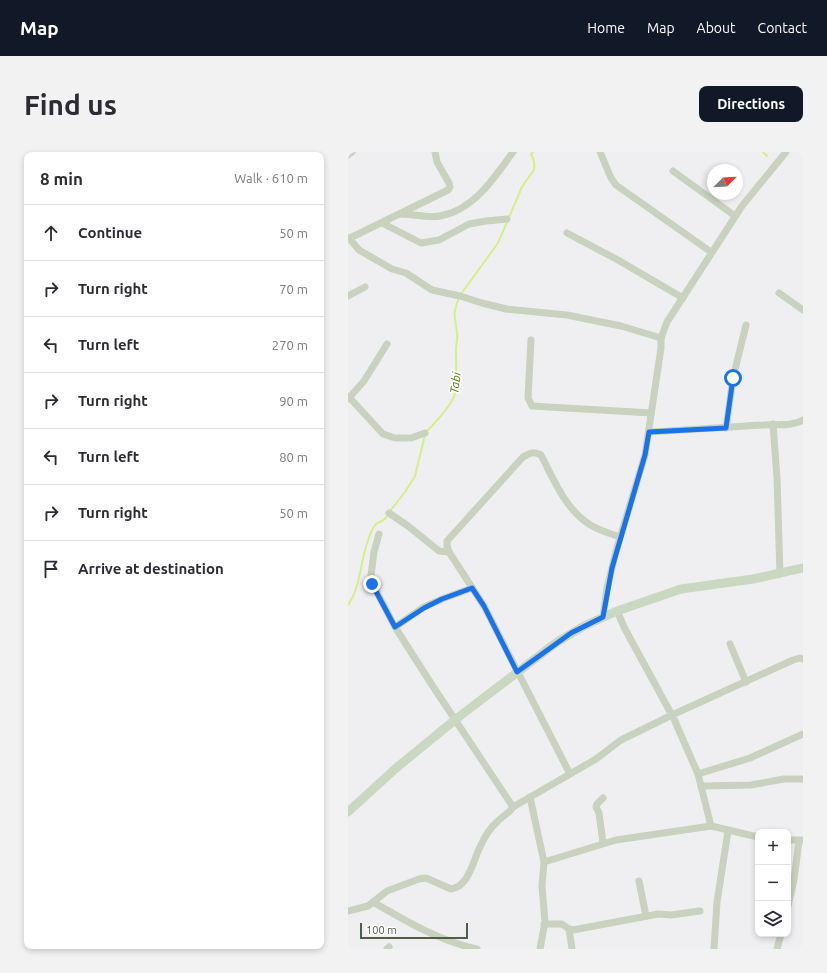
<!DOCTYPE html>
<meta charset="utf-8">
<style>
body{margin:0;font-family:Ubuntu,sans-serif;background:#f2f2f3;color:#2b2b33}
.controls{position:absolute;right:12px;bottom:12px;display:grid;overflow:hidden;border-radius:8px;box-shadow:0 2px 6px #0003}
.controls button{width:36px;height:36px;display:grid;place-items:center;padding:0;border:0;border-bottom:1px solid #e1e1e2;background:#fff;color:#2b2b33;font:20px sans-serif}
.compass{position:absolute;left:359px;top:12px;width:36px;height:36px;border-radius:50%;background:#fff;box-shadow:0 2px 6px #0003;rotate:66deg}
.scale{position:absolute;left:12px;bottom:10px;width:108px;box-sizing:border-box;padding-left:4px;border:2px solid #515d46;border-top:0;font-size:11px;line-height:14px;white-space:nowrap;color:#515d46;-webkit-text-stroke:3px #fff;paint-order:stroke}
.stop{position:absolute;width:12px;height:12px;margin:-9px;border:3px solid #1a73e8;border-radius:50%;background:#fff}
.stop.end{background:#1a73e8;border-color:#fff;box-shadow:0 1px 4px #0008}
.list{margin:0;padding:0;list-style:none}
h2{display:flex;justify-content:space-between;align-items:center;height:52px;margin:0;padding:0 16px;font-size:17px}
h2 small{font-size:13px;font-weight:400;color:#7c7c81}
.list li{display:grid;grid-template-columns:26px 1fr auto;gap:12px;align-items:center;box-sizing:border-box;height:56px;padding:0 16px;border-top:1px solid #e1e1e2}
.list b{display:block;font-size:15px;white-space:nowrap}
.list em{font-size:13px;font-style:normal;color:#7c7c81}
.icon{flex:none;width:22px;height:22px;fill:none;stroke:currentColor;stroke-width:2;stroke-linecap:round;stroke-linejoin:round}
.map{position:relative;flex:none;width:455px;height:797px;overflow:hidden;border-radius:8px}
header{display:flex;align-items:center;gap:24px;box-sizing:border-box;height:56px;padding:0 20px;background:#111827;color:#fff}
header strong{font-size:19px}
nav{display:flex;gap:22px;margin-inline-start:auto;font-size:14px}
.intro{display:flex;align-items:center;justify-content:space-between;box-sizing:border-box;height:96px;padding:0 24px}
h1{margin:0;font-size:28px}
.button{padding:10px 18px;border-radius:8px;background:#111827;color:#fff;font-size:14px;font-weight:700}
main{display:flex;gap:24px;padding:0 24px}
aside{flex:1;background:#fff;border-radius:8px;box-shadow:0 2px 6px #0003}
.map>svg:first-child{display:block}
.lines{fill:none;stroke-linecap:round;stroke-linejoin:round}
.stream{stroke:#d5ee88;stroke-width:2}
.street{stroke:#c9d1bf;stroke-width:7}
.secondary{stroke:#cbd8c1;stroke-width:9}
.route{stroke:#1a73e8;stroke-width:5}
.labels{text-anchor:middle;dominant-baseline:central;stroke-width:3;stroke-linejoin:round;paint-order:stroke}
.water-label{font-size:12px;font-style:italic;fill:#627f0b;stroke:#fff}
</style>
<header>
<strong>Map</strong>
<nav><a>Home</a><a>Map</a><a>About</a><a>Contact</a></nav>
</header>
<div class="intro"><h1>Find us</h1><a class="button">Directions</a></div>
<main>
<aside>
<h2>8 min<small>Walk · 610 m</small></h2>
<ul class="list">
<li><svg class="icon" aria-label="ahead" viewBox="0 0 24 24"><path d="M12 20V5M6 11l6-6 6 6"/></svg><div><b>Continue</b></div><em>50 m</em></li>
<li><svg class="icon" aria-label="right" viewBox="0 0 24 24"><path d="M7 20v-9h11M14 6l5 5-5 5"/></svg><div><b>Turn right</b></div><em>70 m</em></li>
<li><svg class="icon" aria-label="left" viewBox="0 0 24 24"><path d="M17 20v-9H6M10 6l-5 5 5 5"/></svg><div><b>Turn left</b></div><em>270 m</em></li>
<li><svg class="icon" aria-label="right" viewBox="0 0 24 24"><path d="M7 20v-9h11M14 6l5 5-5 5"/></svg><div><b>Turn right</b></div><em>90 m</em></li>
<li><svg class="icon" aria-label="left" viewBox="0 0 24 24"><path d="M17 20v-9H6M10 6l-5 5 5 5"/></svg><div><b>Turn left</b></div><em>80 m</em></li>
<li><svg class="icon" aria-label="right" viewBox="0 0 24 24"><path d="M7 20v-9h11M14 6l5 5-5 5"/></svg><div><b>Turn right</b></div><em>50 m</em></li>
<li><svg class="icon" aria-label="arrive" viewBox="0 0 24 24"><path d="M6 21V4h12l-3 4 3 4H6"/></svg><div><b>Arrive at destination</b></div></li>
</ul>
</aside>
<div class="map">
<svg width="455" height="797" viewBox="0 0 455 797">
<rect width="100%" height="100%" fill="#efeff1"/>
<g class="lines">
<g class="stream">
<path d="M 415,0 L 419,4"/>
<path d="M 113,142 L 150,91 L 174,35 C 181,21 192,20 183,2 L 185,0"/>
<path d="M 79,279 C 88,270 107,250 108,237 C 109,223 108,210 108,197 C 108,192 110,186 109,181 C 107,164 104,163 111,146"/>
<path d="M 42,359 L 57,340 L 67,324 L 77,283"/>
<path d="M 0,453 C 13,435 12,409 20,389 C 21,384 25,375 28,372 C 33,368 35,371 40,363"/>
</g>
<g class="street">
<path d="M 252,0 L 263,26 L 268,33 L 363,100"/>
<path d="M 0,3 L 4,0"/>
<path d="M 325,19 L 387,64"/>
<path d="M 52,62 C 64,62 81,66 92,64 C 126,58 146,26 165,0"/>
<path d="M 34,71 L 73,91 L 91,88 L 121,72 L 138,69 L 159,67"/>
<path d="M 219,81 L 270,108 L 335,146"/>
<path d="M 1,86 L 11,98 L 44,117 L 58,121 L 84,138 L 112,144 L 134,151 L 158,157 L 219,163 L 273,174 L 313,186"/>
<path d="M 0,87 L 100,38 L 102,35 L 101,31 L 89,10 L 87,0"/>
<path d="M 431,141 L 455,158"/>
<path d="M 0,144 L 17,135"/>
<path d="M 183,188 L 180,246 L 184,254 L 303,261"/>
<path d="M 1,245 L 35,282 L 47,286 L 63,286 L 77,281"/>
<path d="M 0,247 L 16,229 L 39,192"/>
<path d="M 425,272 L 429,326 L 432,422"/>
<path d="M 378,276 L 385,226 L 398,173"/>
<path d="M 301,280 C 339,278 377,275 416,273 C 429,272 443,275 455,268"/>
<path d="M 41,361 L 60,374 L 91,399 L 101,400"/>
<path d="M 31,382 L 26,400 L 23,423 L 24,431 L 47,475 L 84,533 L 165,655"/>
<path d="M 269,459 L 277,477 L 326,567 L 350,622 L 363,674"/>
<path d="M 255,465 L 259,436 L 268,399 L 297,303 L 313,196 L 313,186 L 319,170 L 394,54 L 438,0"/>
<path d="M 47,475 L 76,455 L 94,447 L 124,436"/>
<path d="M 382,492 L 398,530"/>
<path d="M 222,622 L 136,454 L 101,400 L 99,393 L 99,389 L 175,305 C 182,301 185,299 193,303 C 205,326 216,354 238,370 C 248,378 261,381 272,385"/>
<path d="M 350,622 L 402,606 L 455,582"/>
<path d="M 353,634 L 403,633 L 436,627 L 455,627"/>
<path d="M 182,645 L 196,710"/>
<path d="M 440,688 L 455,688"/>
<path d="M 255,691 L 251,661 L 248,655 L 249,652 L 255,646"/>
<path d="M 291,729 L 298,764"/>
<path d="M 25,750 C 58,769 91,789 129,797"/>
<path d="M 440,754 L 446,728 L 451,689"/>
<path d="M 0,759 L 20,754 L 39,739 L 71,727 L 78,726 L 103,737 C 122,734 125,707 133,693 C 137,684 142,676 149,670 C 154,664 161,662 165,655 L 248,607 L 273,588 L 324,563 L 445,508 L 452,506 L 455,507"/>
<path d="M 196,772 L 214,772 L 221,777 L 225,778 L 310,762 L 323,763 L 352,759"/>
<path d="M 221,777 L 224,797"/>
<path d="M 39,797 L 41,795"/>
<path d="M 192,797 L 197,770 L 194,734 L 196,710 L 268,688 L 363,674 L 410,685"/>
<path d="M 366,797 L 369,750 L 380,679"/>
<path d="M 429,797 L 433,782"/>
</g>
<path class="secondary" d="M 0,660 L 47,617 L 108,567 L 209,490 L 236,474 L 269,459 L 333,437 L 405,427 L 455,416"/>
</g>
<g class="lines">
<path class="route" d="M 24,432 L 47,475 L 76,456 L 94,447 L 124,436 L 136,454 L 169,520 L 223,481 L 255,465 L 264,416 L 297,303 L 301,280 L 378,276 L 385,226"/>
</g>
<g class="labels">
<g class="water-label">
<text transform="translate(107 231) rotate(-83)">Tabi</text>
</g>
</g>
</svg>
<div class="controls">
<button>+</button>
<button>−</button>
<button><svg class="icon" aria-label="layers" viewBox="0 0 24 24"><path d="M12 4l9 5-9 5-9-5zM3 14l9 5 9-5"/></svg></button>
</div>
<svg class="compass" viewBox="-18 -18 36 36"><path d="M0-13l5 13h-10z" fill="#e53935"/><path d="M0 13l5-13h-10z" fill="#7c7c81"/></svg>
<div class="scale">100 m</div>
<div class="stop" style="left:385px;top:226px"></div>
<div class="stop end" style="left:24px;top:432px"></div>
</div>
</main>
